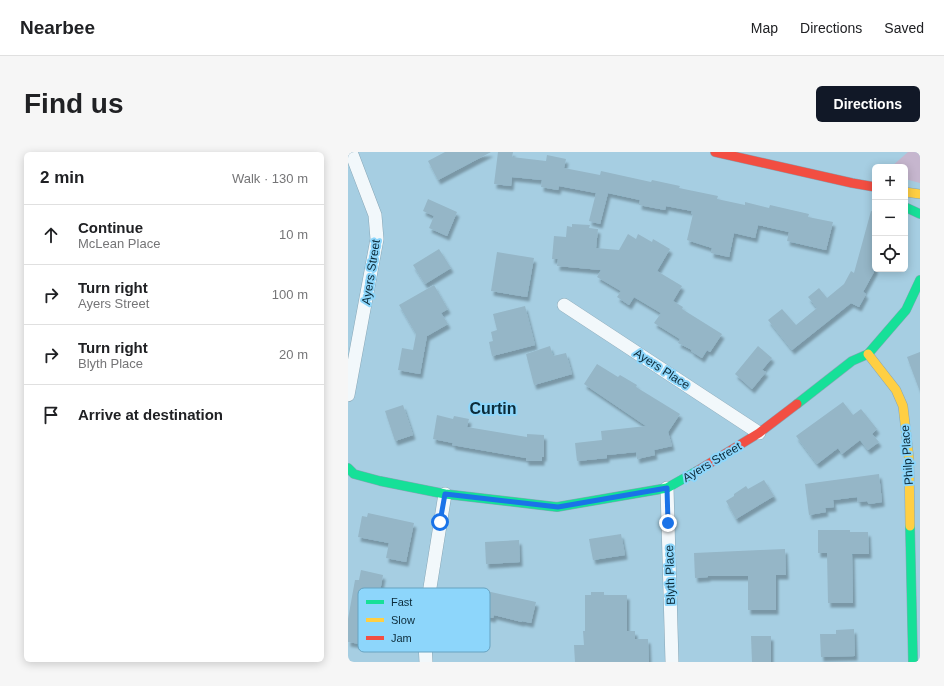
<!DOCTYPE html>
<meta charset="utf-8">
<style>
body{margin:0;font-family:Arial,sans-serif;background:#f6f6f6;color:#202124}
.controls{position:absolute;right:12px;top:12px;display:grid;overflow:hidden;border-radius:6px;box-shadow:0 2px 10px #0003}
.controls button{width:36px;height:36px;display:grid;place-items:center;padding:0;border:0;border-bottom:1px solid #e0e0e0;background:#fff;color:#202124;font:20px sans-serif}
.stop{position:absolute;width:12px;height:12px;margin:-9px;border:3px solid #1a73e8;border-radius:50%;background:#fff}
.stop.end{background:#1a73e8;border-color:#fff;box-shadow:0 1px 4px #0008}
.list{margin:0;padding:0;list-style:none}
h2{display:flex;justify-content:space-between;align-items:center;height:52px;margin:0;padding:0 16px;font-size:17px}
h2 small{font-size:13px;font-weight:400;color:#757577}
.list li{display:grid;grid-template-columns:26px 1fr auto;gap:12px;align-items:center;box-sizing:border-box;height:60px;padding:0 16px;border-top:1px solid #e0e0e0}
.list b{display:block;font-size:15px;white-space:nowrap}
.list p{margin:0;font-size:13px;white-space:nowrap;color:#757577}
.list em{font-size:13px;font-style:normal;color:#757577}
.icon{flex:none;width:22px;height:22px;fill:none;stroke:currentColor;stroke-width:2;stroke-linecap:round;stroke-linejoin:round}
.map{position:relative;flex:none;width:572px;height:510px;overflow:hidden;border-radius:6px}
header{display:flex;align-items:center;gap:24px;box-sizing:border-box;height:56px;padding:0 20px;background:#fff;border-bottom:1px solid #e0e0e0}
header strong{font-size:19px}
nav{display:flex;gap:22px;margin-inline-start:auto;font-size:14px}
.intro{display:flex;align-items:center;justify-content:space-between;box-sizing:border-box;height:96px;padding:0 24px}
h1{margin:0;font-size:28px}
.button{padding:10px 18px;border-radius:6px;background:#111827;color:#fff;font-size:14px;font-weight:700}
main{display:flex;gap:24px;padding:0 24px}
aside{flex:1;background:#fff;border-radius:6px;box-shadow:0 2px 10px #0003}
.map>svg:first-child{display:block}
.green{fill:#c6b6ce}
.building{fill:#95b6c7;filter:url(#shadow)}
.lines{fill:none;stroke-linecap:round;stroke-linejoin:round}
.street-casing{stroke:#87a6b6;stroke-width:14}
.fast-casing{stroke:#87a6b6;stroke-width:10}
.slow-casing{stroke:#87a6b6;stroke-width:10}
.jam-casing{stroke:#87a6b6;stroke-width:10}
.street{stroke:#f2f8fb;stroke-width:13}
.fast{stroke:#16e098;stroke-width:9}
.slow{stroke:#ffcf43;stroke-width:9}
.jam{stroke:#f24e42;stroke-width:9}
.route{stroke:#1a73e8;stroke-width:5}
.labels{text-anchor:middle;dominant-baseline:central;stroke-width:4;stroke-linejoin:round;paint-order:stroke}
.street-label{font-size:12px;fill:#0c2b39;stroke:#8dd6fb}
.district-label{font-size:16px;font-weight:bold;fill:#0c2b39;stroke:#8dd6fb}
.key{fill:#8dd6fb;stroke:#66a3c1;stroke-width:1}
.key-label{font-size:11px;fill:#0c2b39}
</style>
<header>
<strong>Nearbee</strong>
<nav><a>Map</a><a>Directions</a><a>Saved</a></nav>
</header>
<div class="intro"><h1>Find us</h1><a class="button">Directions</a></div>
<main>
<aside>
<h2>2 min<small>Walk · 130 m</small></h2>
<ul class="list">
<li><svg class="icon" aria-label="ahead" viewBox="0 0 24 24"><path d="M12 20V5M6 11l6-6 6 6"/></svg><div><b>Continue</b><p>McLean Place</p></div><em>10 m</em></li>
<li><svg class="icon" aria-label="right" viewBox="0 0 24 24"><path d="M7 20v-9h11M14 6l5 5-5 5"/></svg><div><b>Turn right</b><p>Ayers Street</p></div><em>100 m</em></li>
<li><svg class="icon" aria-label="right" viewBox="0 0 24 24"><path d="M7 20v-9h11M14 6l5 5-5 5"/></svg><div><b>Turn right</b><p>Blyth Place</p></div><em>20 m</em></li>
<li><svg class="icon" aria-label="arrive" viewBox="0 0 24 24"><path d="M6 21V4h12l-3 4 3 4H6"/></svg><div><b>Arrive at destination</b></div></li>
</ul>
</aside>
<div class="map">
<svg width="572" height="510" viewBox="0 0 572 510">
<defs>
<filter id="shadow"><feDropShadow dx="2.5" dy="4.5" stdDeviation="1" flood-color="#0004"/></filter>
</defs>
<rect width="100%" height="100%" fill="#a6cee2"/>
<path class="green" d="M 560,0 L 572,0 L 572,31 L 557,27 L 557,15 L 543,15 Z"/>
<g class="building">
<path d="M 97,0 L 143,0 L 90,28 L 80,9 Z"/>
<path d="M 150,0 L 165,0 L 164,5 L 198,9 L 199,3 L 218,7 L 216,16 L 252,23 L 253,19 L 303,30 L 304,28 L 332,34 L 331,36 L 370,44 L 369,47 L 397,53 L 397,50 L 421,56 L 422,53 L 461,62 L 460,65 L 485,70 L 478,98 L 439,89 L 441,80 L 410,73 L 407,86 L 386,81 L 381,105 L 363,101 L 364,96 L 339,88 L 345,62 L 343,61 L 344,59 L 318,54 L 317,58 L 291,53 L 292,48 L 260,41 L 252,72 L 241,69 L 248,41 L 211,34 L 210,38 L 193,35 L 194,28 L 164,25 L 163,34 L 146,32 Z"/>
<path d="M 80,47 L 109,60 L 99,84 L 81,76 L 86,64 L 75,59 Z"/>
<path d="M 523,59 L 527,60 L 527,118 L 515,140 L 518,142 L 511,155 L 503,151 L 444,198 L 420,168 L 434,157 L 448,173 L 469,156 L 460,145 L 471,136 L 479,146 L 496,132 L 503,119 L 506,121 Z"/>
<path d="M 224,72 L 242,73 L 241,76 L 250,77 L 248,96 L 271,98 L 280,82 L 288,87 L 290,82 L 304,90 L 305,87 L 322,97 L 309,119 L 334,134 L 325,149 L 335,155 L 334,157 L 374,182 L 362,200 L 359,198 L 354,206 L 343,199 L 344,198 L 330,191 L 332,187 L 306,171 L 313,161 L 286,145 L 281,153 L 269,145 L 273,139 L 249,125 L 253,118 L 209,114 L 210,107 L 204,107 L 206,84 L 218,85 L 219,74 L 224,75 Z"/>
<path d="M 91,97 L 103,116 L 77,132 L 65,113 Z"/>
<path d="M 149,100 L 186,106 L 179,145 L 143,139 Z"/>
<path d="M 86,133 L 100,157 L 93,161 L 100,172 L 79,184 L 72,222 L 50,218 L 54,196 L 65,198 L 68,182 L 51,153 Z"/>
<path d="M 177,154 L 187,193 L 144,204 L 141,190 L 145,189 L 143,180 L 149,178 L 145,162 Z"/>
<path d="M 202,194 L 205,204 L 218,201 L 224,222 L 186,233 L 178,202 Z"/>
<path d="M 410,194 L 424,206 L 414,218 L 418,220 L 404,237 L 387,222 Z"/>
<path d="M 572,200 L 572,237 L 571,237 L 559,205 Z"/>
<path d="M 249,212 L 270,225 L 272,223 L 289,233 L 288,235 L 332,262 L 320,280 L 324,294 L 306,298 L 307,303 L 289,307 L 288,300 L 259,303 L 259,306 L 229,309 L 227,291 L 254,288 L 253,279 L 298,274 L 236,232 Z"/>
<path d="M 495,250 L 505,263 L 513,257 L 529,277 L 524,282 L 531,290 L 520,298 L 512,288 L 494,302 L 490,296 L 469,312 L 448,284 Z"/>
<path d="M 55,253 L 65,283 L 47,289 L 37,259 Z"/>
<path d="M 89,263 L 105,267 L 106,264 L 121,267 L 119,275 L 179,285 L 179,282 L 196,283 L 196,305 L 194,305 L 194,309 L 178,309 L 178,306 L 104,293 L 105,291 L 85,287 Z"/>
<path d="M 531,322 L 534,350 L 521,352 L 519,349 L 510,350 L 509,345 L 485,348 L 486,355 L 477,356 L 478,360 L 461,363 L 457,332 Z"/>
<path d="M 416,328 L 426,344 L 388,367 L 378,349 L 386,344 L 386,342 L 398,334 L 400,337 Z"/>
<path d="M 20,361 L 66,371 L 58,410 L 38,406 L 41,391 L 10,385 L 14,364 L 19,365 Z"/>
<path d="M 470,378 L 502,378 L 502,380 L 520,380 L 521,402 L 504,402 L 505,451 L 480,451 L 479,401 L 470,401 Z"/>
<path d="M 273,382 L 277,403 L 245,408 L 241,387 Z"/>
<path d="M 171,388 L 172,410 L 138,412 L 137,390 Z"/>
<path d="M 437,397 L 438,423 L 428,423 L 428,458 L 400,458 L 400,424 L 360,424 L 360,425 L 347,426 L 346,401 Z"/>
<path d="M 13,418 L 35,423 L 29,456 L 31,457 L 24,494 L 0,490 L 0,467 L 7,428 L 11,428 Z"/>
<path d="M 134,438 L 188,450 L 183,471 L 174,469 L 174,470 L 146,463 L 145,466 L 128,463 Z"/>
<path d="M 243,440 L 256,440 L 256,443 L 279,443 L 279,479 L 287,479 L 287,487 L 300,487 L 301,510 L 227,510 L 226,493 L 236,493 L 235,479 L 237,479 L 237,443 L 243,443 Z"/>
<path d="M 506,477 L 507,504 L 473,505 L 472,482 L 488,482 L 488,478 Z"/>
<path d="M 403,484 L 423,484 L 423,510 L 404,510 Z"/>
</g>
<g class="lines">
<defs>
<g id="street">
<path d="M 216,153 L 411,281"/>
<path d="M 0,243 L 29,87 L 27,63 L 3,0"/>
<path d="M 319,336 L 324,510"/>
<path d="M 78,510 L 76,473 L 97,342"/>
</g>
<g id="fast">
<path d="M 557,55 L 572,62"/>
<path d="M 449,252 L 504,209 L 520,202 L 558,158 L 572,128"/>
<path d="M 0,316 L 6,322 L 32,329 L 97,342 L 209,355 L 319,336 L 349,319"/>
<path d="M 562,374 L 565,510"/>
</g>
<g id="slow">
<path d="M 557,40 L 572,42"/>
<path d="M 520,202 L 548,238 L 555,254 L 561,306 L 562,374"/>
</g>
<g id="jam">
<path d="M 367,0 L 504,31 L 527,35"/>
<path d="M 349,319 L 411,281 L 449,252"/>
</g>
</defs>
<use href="#street" class="street-casing"/>
<use href="#fast" class="fast-casing"/>
<use href="#slow" class="slow-casing"/>
<use href="#jam" class="jam-casing"/>
<use href="#street" class="street"/>
<use href="#fast" class="fast"/>
<use href="#slow" class="slow"/>
<use href="#jam" class="jam"/>
</g>
<g class="lines">
<path class="route" d="M 92,370 L 97,342 L 210,355 L 319,336 L 320,371"/>
</g>
<g class="labels">
<g class="street-label">
<text transform="translate(23 120) rotate(-81)">Ayers Street</text>
<text transform="translate(314 217) rotate(33)">Ayers Place</text>
<text transform="translate(559 303) rotate(-94)">Philp Place</text>
<text transform="translate(364 310) rotate(-31)">Ayers Street</text>
<text transform="translate(322 423) rotate(-92)">Blyth Place</text>
</g>
<g class="district-label">
<text x="145" y="256">Curtin</text>
</g>
</g>
<rect x="10" y="436" width="132" height="64" rx="6" class="key"/>
<rect x="18" y="448" width="18" height="4" fill="#16e098"/>
<rect x="18" y="466" width="18" height="4" fill="#ffcf43"/>
<rect x="18" y="484" width="18" height="4" fill="#f24e42"/>
<g class="key-label">
<text x="43" y="454">Fast</text>
<text x="43" y="472">Slow</text>
<text x="43" y="490">Jam</text>
</g>
</svg>
<div class="controls">
<button>+</button>
<button>−</button>
<button><svg class="icon" aria-label="locate" viewBox="0 0 24 24"><circle cx="12" cy="12" r="6"/><path d="M12 2v4M12 18v4M2 12h4M18 12h4"/></svg></button>
</div>
<div class="stop" style="left:92px;top:370px"></div>
<div class="stop end" style="left:320px;top:371px"></div>
</div>
</main>
